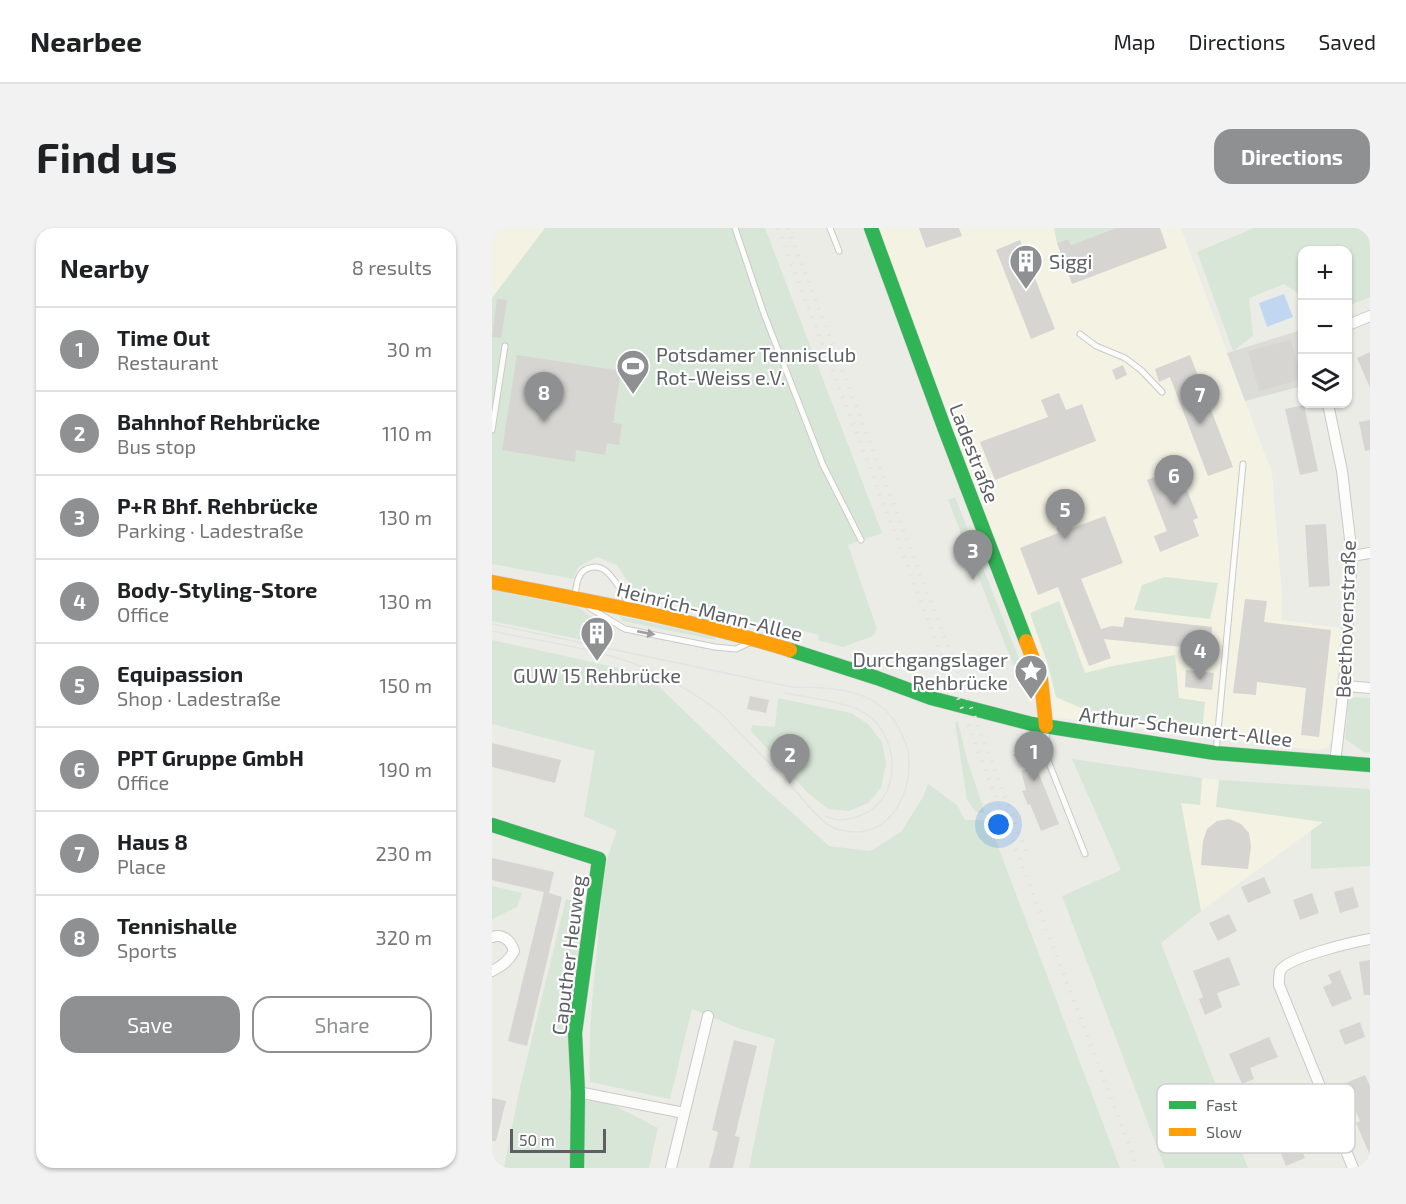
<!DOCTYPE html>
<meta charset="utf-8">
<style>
body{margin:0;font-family:"Exo 2",sans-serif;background:#f2f2f2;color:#202124}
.controls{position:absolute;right:18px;top:18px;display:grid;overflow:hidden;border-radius:12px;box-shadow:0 2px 4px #0004}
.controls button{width:54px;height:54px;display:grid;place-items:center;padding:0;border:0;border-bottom:2px solid #e0e0e0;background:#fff;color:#202124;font:30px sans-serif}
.scale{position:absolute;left:18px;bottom:15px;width:96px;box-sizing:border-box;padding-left:6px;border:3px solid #5d5f64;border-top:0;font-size:16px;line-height:21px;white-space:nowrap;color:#5d5f64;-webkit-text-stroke:4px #fff;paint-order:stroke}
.you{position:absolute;left:507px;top:597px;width:21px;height:21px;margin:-15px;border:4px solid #fff;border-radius:50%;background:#1a73e8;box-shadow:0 0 0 9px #1a73e833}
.badge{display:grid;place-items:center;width:39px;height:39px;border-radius:50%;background:#8f9092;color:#fff;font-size:20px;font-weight:700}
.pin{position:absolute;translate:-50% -50px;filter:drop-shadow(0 2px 3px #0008)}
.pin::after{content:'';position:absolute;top:32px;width:21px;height:18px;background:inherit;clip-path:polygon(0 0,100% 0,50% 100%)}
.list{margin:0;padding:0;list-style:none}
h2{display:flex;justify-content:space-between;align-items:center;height:78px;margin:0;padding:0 24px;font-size:26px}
h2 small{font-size:20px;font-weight:400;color:#757577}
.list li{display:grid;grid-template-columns:39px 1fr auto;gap:18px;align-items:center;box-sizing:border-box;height:84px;padding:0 24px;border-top:2px solid #e0e0e0}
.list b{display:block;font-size:22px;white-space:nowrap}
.list p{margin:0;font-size:20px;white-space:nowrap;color:#757577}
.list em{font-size:20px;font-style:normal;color:#757577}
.actions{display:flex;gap:12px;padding:18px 24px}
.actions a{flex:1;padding:14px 0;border:2px solid #8f9092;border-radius:18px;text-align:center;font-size:21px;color:#8f9092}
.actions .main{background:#8f9092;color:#fff}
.icon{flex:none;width:33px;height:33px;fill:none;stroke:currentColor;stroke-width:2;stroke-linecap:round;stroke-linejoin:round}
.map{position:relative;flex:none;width:878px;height:940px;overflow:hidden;border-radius:18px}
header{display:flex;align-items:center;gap:36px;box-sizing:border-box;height:84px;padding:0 30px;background:#fff;border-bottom:2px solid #e0e0e0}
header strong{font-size:28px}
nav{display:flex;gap:33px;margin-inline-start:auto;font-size:21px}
.intro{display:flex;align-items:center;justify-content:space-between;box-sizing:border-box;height:144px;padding:0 36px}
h1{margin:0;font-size:42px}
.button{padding:15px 27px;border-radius:18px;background:#8f9092;color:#fff;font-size:21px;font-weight:700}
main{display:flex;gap:36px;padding:0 36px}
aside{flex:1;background:#fff;border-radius:18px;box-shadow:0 2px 4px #0004}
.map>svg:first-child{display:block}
.commercial{fill:#f3f2e3}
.industrial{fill:#dbdbd8}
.green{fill:#d7e6d6}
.water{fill:#c1d6f0}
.building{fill:#d6d5d2}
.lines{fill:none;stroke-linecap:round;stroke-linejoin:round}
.lane-casing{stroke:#c9cac8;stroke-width:7}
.street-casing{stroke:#c9cac8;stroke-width:12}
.fast-casing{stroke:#c7c8c8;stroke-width:15}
.slow-casing{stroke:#c7c8c8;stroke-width:15}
.lane{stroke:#fcfcfb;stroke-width:5}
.street{stroke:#fcfcfb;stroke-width:10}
.fast{stroke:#30b455;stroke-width:14}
.slow{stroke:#ff9f0a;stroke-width:14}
.tram{stroke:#e3e3e2;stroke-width:1.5}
.rail{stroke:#e3e3e2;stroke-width:4;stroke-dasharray:1.5 8;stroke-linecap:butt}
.oneway{fill:#9d9ea0}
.labels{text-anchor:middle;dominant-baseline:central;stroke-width:4.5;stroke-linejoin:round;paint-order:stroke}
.poi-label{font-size:20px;fill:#5d5f64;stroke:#fff;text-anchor:start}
.street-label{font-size:20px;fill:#5d5f64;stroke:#fff}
.key{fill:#fff;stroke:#cecfd0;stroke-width:1.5}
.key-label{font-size:16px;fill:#5d5f64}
</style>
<header>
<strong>Nearbee</strong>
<nav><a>Map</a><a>Directions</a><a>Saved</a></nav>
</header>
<div class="intro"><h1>Find us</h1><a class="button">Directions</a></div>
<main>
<aside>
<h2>Nearby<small>8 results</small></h2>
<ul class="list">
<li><span class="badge">1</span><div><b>Time Out</b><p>Restaurant</p></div><em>30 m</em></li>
<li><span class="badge">2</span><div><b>Bahnhof Rehbrücke</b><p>Bus stop</p></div><em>110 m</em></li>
<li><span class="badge">3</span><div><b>P+R Bhf. Rehbrücke</b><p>Parking · Ladestraße</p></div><em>130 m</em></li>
<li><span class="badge">4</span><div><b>Body-Styling-Store</b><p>Office</p></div><em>130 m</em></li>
<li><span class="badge">5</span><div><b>Equipassion</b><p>Shop · Ladestraße</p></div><em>150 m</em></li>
<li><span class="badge">6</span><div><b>PPT Gruppe GmbH</b><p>Office</p></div><em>190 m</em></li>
<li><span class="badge">7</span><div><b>Haus 8</b><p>Place</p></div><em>230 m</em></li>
<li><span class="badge">8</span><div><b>Tennishalle</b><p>Sports</p></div><em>320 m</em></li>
</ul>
<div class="actions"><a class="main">Save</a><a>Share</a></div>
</aside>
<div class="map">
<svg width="878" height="940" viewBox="0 0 878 940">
<rect width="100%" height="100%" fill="#ecece7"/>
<g class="commercial">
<path d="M 0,0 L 53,0 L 0,70 Z"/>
<path d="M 385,0 L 689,0 L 780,245 L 790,367 L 789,392 L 849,400 L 840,512 L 835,520 L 824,522 L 711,509 L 562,489 L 559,462 Z"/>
<path d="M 710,550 L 727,552 L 725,579 L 831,594 L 709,683 L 689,575 L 708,577 Z"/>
</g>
<path class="industrial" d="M 809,102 L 810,158 L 753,173 L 735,125 Z"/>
<g class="green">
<path d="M 53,0 L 273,0 L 390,305 L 356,317 L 385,401 L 381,408 L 351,419 L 326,412 L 327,407 L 285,396 L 283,400 L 143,365 L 125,337 L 105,329 L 86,339 L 82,351 L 0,336 L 0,70 Z"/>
<path d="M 562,0 L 624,0 L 579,17 L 576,11 L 565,15 Z"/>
<path d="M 762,0 L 878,0 L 878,69 L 856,78 L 856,22 L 810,22 L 810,68 L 792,56 L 757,70 L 761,108 L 741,123 L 705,24 Z"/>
<path d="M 463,269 L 531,441 L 524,444 L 456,272 Z"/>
<path d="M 673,349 L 726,355 L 718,391 L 642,382 L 650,357 Z"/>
<path d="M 0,362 L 85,379 L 111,396 L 115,410 L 114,417 L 0,393 Z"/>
<path d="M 567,373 L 593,445 L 621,438 L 683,427 L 687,470 L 713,474 L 710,503 L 610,489 L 564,469 L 556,437 L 538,385 Z"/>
<path d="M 127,388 L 224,409 L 223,412 L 131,393 Z"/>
<path d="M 0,412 L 154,446 L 267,555 L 337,618 L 378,623 L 409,604 L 431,569 L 436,556 L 465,577 L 473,592 L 496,592 L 628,940 L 257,940 L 283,811 L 246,800 L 200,781 L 178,871 L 98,854 C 96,806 101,760 106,712 C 109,675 110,637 125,603 L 92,588 L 103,523 L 0,496 Z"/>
<path d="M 857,469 L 878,470 L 878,525 L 872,524 L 853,511 Z"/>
<path d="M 286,470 L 359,485 L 376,496 L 390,514 L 394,536 L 389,560 L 376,575 L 357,583 L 336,581 L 316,565 L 259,503 L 260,497 L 283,499 Z"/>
<path d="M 463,494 L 466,494 L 475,531 L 493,585 L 484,584 L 475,572 Z"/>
<path d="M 580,531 L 710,550 L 708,577 L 689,575 L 709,683 L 669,715 L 756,940 L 673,940 L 570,668 L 629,642 Z"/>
<path d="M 727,552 L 878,561 L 878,638 L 819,641 L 819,603 L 831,594 L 724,579 Z"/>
<path d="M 0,658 L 30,665 L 25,679 L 0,691 Z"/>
<path d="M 74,671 L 94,677 L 81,856 L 166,900 L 157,940 L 12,940 L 28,859 Z"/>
</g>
<path class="water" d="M 792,66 L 801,89 L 775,99 L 767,75 Z"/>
<g class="building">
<path d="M 427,0 L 467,0 L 470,8 L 434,20 Z"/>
<path d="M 624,0 L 668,0 L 675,20 L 580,56 L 565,15 L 576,11 L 579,17 Z"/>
<path d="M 528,12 L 563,101 L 539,111 L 504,22 Z"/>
<path d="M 5,71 L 15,72 L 9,110 L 0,109 Z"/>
<path d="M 799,112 L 810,151 L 767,163 L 756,123 Z"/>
<path d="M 878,124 L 878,160 L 865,130 Z"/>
<path d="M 25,127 L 129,143 L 121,195 L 130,196 L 127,217 L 115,215 L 113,227 L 84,222 L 83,234 L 10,222 Z"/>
<path d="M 698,127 L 741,239 L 716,248 L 678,149 L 667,154 L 663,141 Z"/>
<path d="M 631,137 L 635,147 L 624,152 L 620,142 Z"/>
<path d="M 567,165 L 574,182 L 590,176 L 604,213 L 503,252 L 488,214 L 556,189 L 549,172 Z"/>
<path d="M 812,177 L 826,243 L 808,247 L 793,181 Z"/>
<path d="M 878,192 L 878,222 L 873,223 L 867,194 Z"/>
<path d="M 681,242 L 688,259 L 693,257 L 706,290 L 701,292 L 707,308 L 668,324 L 662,308 L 675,303 L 655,252 Z"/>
<path d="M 613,288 L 631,335 L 589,351 L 609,401 L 620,398 L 631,399 L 633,389 L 720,399 L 719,422 L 612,411 L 619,430 L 597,438 L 566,359 L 546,367 L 528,320 L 566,305 L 564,300 L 573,296 L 575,302 Z"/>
<path d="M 834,296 L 838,358 L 817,359 L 813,297 Z"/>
<path d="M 753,371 L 775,373 L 772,394 L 839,402 L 827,509 L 809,507 L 814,460 L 765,454 L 764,467 L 741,465 Z"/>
<path d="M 694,442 L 722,445 L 720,462 L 693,459 Z"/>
<path d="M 258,468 L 277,472 L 274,485 L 255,481 Z"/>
<path d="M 0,515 L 69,532 L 63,555 L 0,539 Z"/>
<path d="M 537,521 L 567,596 L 549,603 L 538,576 L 536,577 L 530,563 L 534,562 L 529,543 L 541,538 L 520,527 Z"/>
<path d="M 737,591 L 749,596 L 757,605 L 759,618 L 756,641 L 709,637 L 711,613 L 715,601 L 725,593 Z"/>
<path d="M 0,630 L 62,644 L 57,665 L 70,669 L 35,818 L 16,813 L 52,664 L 0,652 Z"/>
<path d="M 772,649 L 779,665 L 756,675 L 749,659 Z"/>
<path d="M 861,659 L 867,679 L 848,685 L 842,664 Z"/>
<path d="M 820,665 L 827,685 L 808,692 L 801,672 Z"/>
<path d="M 737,686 L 745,703 L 726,713 L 717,695 Z"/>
<path d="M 737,729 L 748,757 L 725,765 L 730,779 L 713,787 L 707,771 L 711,769 L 701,743 Z"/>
<path d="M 878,732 L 878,767 L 872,767 L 867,734 Z"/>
<path d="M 848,742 L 860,771 L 840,779 L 831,759 L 840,755 L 836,747 Z"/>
<path d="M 868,794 L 873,809 L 853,817 L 847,802 Z"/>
<path d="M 777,809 L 786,829 L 758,840 L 762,851 L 750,856 L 737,826 Z"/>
<path d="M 242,812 L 265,818 L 243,908 L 248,909 L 241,940 L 217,940 L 226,904 L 220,902 Z"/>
<path d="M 873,847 L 878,858 L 878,927 L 864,895 L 868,893 L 851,856 Z"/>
<path d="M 0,870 L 14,873 L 4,913 L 0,913 Z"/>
<path d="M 813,884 L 817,895 L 801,901 L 813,930 L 794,938 L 780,903 L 760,910 L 754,893 L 779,885 L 782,895 Z"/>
</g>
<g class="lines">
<defs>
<g id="lane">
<path d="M 243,0 L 272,86 L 331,237 L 369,312"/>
<path d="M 338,0 L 347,23"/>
<path d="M 588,106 L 604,118 L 633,130 L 649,142 L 670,164"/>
<path d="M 0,202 L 13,118"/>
<path d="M 83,368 C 84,362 84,355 87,349 C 92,338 106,336 115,344 C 125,353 132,368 139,379"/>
<path d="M 98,380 L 133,401 L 223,419 L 244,421 L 257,415"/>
<path d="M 554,500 L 555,530 L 593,626"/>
<path d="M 724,524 L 751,236"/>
</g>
<g id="street">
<path d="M 856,97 L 878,88"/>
<path d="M 836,176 L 850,243 L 860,328 L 852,458 L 843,535"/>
<path d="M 860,328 L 878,325"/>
<path d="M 852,458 L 878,460"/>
<path d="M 0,709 C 11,705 19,713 22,723 C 17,733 10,738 0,743"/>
<path d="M 86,864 L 192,885"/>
<path d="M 179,940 L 216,788"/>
<path d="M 861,940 L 787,757 C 787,754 787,747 788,743 C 795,729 862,714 878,711"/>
</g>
<g id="fast">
<path d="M 379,0 L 452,199 L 534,413"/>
<path d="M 298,422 L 385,450 L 439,470 L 540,496 L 723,525 L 878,537"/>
<path d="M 0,597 L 107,631 L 83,805 L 86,864 L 85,940"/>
</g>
<g id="slow">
<path d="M 0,354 C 100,374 201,392 298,422"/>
<path d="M 534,413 L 549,452 L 554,498"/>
</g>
</defs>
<use href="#lane" class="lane-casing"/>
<use href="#street" class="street-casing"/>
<use href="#fast" class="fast-casing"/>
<use href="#slow" class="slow-casing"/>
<use href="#lane" class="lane"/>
<use href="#street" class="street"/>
<use href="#fast" class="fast"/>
<use href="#slow" class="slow"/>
<g class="tram">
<path d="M 0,396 L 300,459 C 340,459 387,460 407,501 C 412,510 417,520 417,531 C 419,571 394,614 348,602 C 329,597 314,574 301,560 C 286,543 269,527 254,511 C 244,502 235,490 225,482 C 195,460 160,440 125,430 C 84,417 41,412 0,403"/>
<path d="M 293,465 C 315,470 344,472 365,481 C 410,500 414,575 364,589 C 353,593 344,593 333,588"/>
</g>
<g class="rail">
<path d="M 286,0 L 646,940"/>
<path d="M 296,0 L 535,626"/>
</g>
</g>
<defs><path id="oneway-solid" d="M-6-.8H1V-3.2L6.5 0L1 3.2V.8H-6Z" transform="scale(1.5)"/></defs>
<use class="oneway" href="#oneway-solid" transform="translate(154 405) rotate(11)"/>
<defs>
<symbol id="building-pin" viewBox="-11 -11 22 30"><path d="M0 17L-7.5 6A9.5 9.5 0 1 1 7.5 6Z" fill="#8f9092" stroke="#fff"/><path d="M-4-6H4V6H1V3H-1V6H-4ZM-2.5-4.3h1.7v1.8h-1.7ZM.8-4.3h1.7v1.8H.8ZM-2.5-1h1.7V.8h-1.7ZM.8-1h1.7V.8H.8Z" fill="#fff"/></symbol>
<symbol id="stadium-pin" viewBox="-11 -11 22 30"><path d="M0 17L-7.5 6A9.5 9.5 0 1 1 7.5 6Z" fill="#8f9092" stroke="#fff"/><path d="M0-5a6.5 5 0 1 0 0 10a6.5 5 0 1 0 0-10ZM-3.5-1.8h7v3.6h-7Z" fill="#fff"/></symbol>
<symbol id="sight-pin" viewBox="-11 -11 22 30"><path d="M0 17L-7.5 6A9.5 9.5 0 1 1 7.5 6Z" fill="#8f9092" stroke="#fff"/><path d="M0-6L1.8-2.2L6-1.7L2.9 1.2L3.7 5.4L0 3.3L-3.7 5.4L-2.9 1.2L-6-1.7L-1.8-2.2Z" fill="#fff"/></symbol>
</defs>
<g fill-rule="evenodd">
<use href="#building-pin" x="515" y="14" width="38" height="52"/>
<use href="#stadium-pin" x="122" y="119" width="38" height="52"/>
<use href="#building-pin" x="86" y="386" width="38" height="52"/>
<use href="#sight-pin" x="520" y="424" width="38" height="52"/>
</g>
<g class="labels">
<g class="poi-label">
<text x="557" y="33">Siggi</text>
<text x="164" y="126">Potsdamer Tennisclub<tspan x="164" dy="23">Rot-Weiss e.V.</tspan></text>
<text x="516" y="431" text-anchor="end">Durchgangslager<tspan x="516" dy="23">Rehbrücke</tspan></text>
<text x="105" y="447" text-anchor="middle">GUW 15 Rehbrücke</text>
</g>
<g class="street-label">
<text transform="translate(483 225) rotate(69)">Ladestraße</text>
<text transform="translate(218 383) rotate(14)">Heinrich-Mann-Allee</text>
<text transform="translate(853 391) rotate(-88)">Beethovenstraße</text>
<text transform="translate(694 498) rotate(7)">Arthur-Scheunert-Allee</text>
<text transform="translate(76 727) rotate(-83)">Caputher Heuweg</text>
</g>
</g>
<rect x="665" y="856" width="198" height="69" rx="9" class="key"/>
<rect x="677" y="873" width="27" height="8" fill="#30b455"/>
<rect x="677" y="900" width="27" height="8" fill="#ff9f0a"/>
<g class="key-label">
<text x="714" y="883">Fast</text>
<text x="714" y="910">Slow</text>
</g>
</svg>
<div class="controls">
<button>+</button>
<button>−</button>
<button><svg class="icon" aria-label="layers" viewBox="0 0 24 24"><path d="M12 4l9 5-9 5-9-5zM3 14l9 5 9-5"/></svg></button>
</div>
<div class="scale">50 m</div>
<div class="you"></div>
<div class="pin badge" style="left:542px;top:553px">1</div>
<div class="pin badge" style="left:298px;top:556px">2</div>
<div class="pin badge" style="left:481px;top:352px">3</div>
<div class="pin badge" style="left:708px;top:452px">4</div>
<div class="pin badge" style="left:573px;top:311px">5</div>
<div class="pin badge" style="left:682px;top:277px">6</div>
<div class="pin badge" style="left:708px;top:196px">7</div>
<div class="pin badge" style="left:52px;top:194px">8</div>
</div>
</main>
